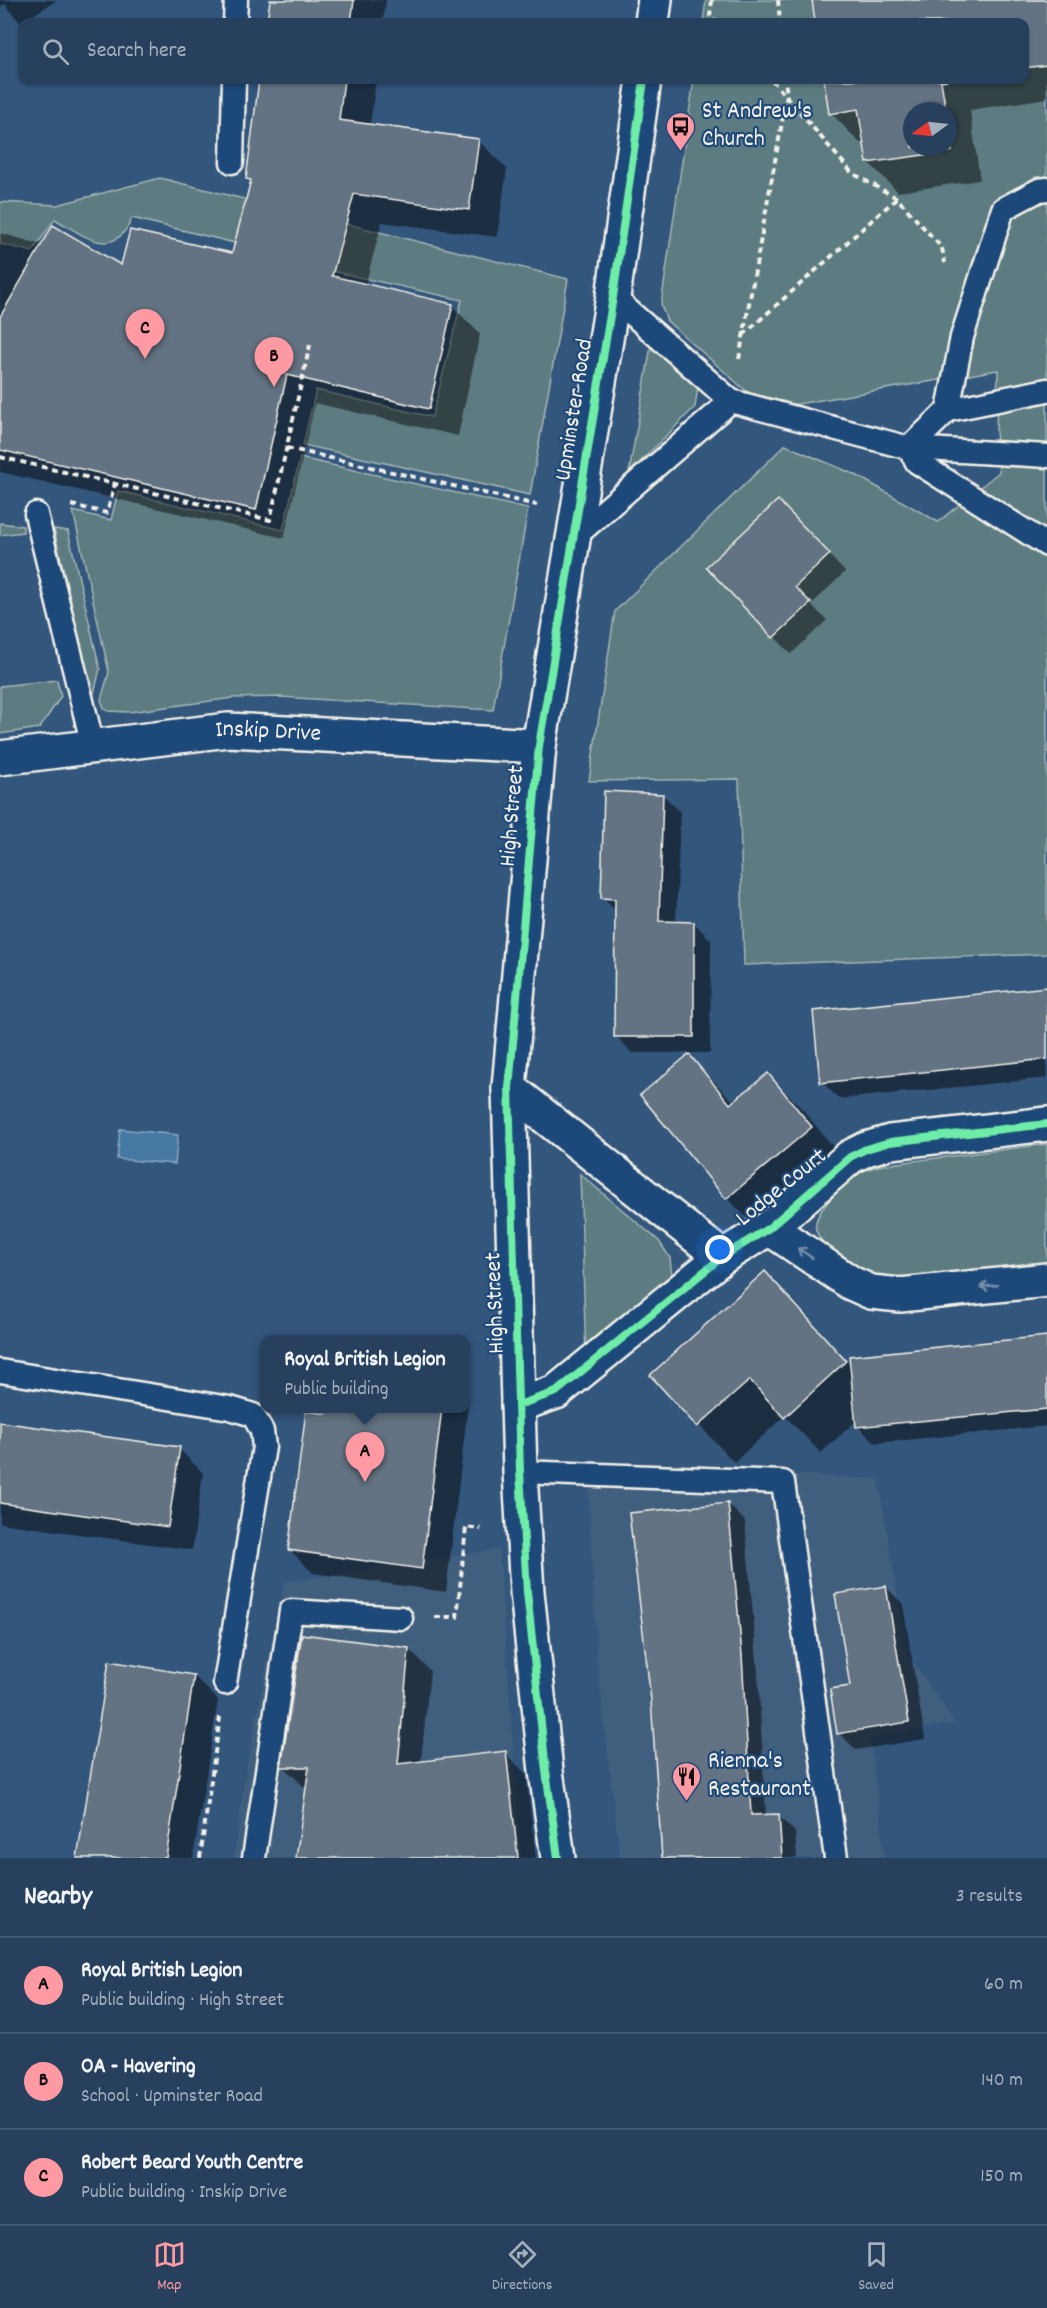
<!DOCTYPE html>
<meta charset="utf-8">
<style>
body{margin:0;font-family:Dekko,sans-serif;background:#324b67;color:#f1f3f6}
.compass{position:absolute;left:903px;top:102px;width:54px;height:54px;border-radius:50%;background:#26405e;box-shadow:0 2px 4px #0004;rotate:255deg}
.you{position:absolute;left:720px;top:1250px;width:21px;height:21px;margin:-15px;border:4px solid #fff;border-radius:50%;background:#1a73e8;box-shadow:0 0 0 9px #1a73e833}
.badge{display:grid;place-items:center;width:39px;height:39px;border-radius:50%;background:#ff9aa2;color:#111;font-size:20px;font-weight:700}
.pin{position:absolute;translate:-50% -50px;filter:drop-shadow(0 2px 3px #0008)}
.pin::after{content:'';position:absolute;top:32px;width:21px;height:18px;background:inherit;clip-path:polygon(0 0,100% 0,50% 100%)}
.popup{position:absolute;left:260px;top:1335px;width:210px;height:78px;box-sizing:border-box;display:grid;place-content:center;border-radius:12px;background:#26405e;filter:drop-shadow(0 2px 4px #0005);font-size:20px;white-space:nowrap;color:#a4afbc}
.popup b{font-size:22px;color:#f1f3f6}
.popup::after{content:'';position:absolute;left:50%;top:100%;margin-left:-12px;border:12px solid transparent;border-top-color:#26405e}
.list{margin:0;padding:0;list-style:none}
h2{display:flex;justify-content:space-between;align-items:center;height:78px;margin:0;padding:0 24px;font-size:26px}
h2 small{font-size:20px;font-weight:400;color:#a4afbc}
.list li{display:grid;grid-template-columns:39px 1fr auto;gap:18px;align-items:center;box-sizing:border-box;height:96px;padding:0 24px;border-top:2px solid #425973}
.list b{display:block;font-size:22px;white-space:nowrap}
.list p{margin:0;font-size:20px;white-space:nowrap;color:#a4afbc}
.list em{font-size:20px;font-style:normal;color:#a4afbc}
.icon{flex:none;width:33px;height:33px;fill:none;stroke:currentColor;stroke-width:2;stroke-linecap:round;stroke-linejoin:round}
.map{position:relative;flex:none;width:1047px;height:1858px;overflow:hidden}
.search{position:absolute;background:#26405e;box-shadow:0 2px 4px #0004;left:18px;right:18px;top:18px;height:66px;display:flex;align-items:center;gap:15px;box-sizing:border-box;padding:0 21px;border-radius:12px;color:#a4afbc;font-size:22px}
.sheet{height:366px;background:#26405e}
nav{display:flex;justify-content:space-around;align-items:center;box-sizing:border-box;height:84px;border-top:2px solid #425973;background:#26405e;font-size:16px;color:#a4afbc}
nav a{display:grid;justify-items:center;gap:3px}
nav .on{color:#ff9aa2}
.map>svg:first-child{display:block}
.built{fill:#415f7f}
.green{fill:#5b7c81;stroke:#a8b6b4;stroke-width:1.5;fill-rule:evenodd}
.water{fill:#4578a2;stroke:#8ba8be;stroke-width:1.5}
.shadow{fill:#0007;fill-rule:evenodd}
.building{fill:#637383;stroke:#f4f1e8;stroke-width:1.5}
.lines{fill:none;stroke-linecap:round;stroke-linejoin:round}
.lane-casing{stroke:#f4f1e8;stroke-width:27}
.street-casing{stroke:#f4f1e8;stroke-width:38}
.primary-casing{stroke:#f4f1e8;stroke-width:38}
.path{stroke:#f4f1e8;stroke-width:4;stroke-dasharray:6 4.5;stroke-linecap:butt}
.lane{stroke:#1f4a7a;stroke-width:22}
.street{stroke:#1f4a7a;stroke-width:33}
.primary{stroke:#1f4a7a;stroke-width:33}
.cycleway-casing{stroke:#1f4a7a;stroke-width:11}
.cycleway{stroke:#6deda7;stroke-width:8}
.oneway{stroke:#748da6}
.labels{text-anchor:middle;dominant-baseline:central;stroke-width:4.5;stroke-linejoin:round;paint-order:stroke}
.poi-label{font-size:24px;fill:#f4f1e8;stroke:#1f4a7a;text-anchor:start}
.street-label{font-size:24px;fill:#f4f1e8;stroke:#1f4a7a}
</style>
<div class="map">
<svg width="1047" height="1858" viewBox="0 0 1047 1858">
<rect width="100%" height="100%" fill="#33567d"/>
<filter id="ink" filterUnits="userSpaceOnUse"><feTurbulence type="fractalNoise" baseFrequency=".0167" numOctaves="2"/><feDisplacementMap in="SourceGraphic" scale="12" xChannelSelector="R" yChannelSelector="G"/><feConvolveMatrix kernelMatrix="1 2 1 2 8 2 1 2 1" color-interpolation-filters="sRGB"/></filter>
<g filter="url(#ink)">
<g class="built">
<path d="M 587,1464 L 878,1479 L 907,1653 L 955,1723 L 870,1738 L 885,1858 L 620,1858 L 597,1660 Z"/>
<path d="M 499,1549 L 521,1858 L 234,1858 L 246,1769 L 284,1582 Z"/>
</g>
<g class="green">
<path d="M 706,0 L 1047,0 L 1047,954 L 744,965 L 739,779 L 589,781 L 615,611 L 785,445 L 856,475 L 938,522 L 999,472 L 996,431 L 998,370 L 792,405 L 765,402 L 745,390 L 667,321 L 661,305 L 694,80 L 1024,80 L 1024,22 L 703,22 ZM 912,111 L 948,111 L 948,147 L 912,147 Z"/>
<path d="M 160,178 L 268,205 L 266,213 L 244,208 L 235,243 L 132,218 C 114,262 83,235 55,219 L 32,252 L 0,244 L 0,202 L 57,205 Z"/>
<path d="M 323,218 L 568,279 L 530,495 L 303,445 L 316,390 L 432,417 L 462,300 L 313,267 L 316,250 L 338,255 L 344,233 Z"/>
<path d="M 651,346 L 689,377 L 698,387 L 695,407 L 629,473 Z"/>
<path d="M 300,458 L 528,509 L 493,710 L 280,697 L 233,698 L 129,712 L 108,711 L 104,708 L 101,700 L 109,672 L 73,511 L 111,520 L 118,491 L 283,530 Z"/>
<path d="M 0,523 L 23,526 L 23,532 L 0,535 Z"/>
<path d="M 54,529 L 68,531 L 100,669 L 93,697 Z"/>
<path d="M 57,680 L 61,696 L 40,728 L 0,734 L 0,686 Z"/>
<path d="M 1047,1144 L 1047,1265 L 902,1281 C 894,1280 886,1279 878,1277 C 860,1271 822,1250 816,1230 C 811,1212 847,1182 860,1173 C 866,1169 875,1167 882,1165 Z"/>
<path d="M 580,1174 L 659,1241 L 670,1258 L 672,1276 L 660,1292 L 586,1357 Z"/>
</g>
<path class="water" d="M 120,1129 L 178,1135 L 175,1164 L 117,1159 Z"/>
<g class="shadow">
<path d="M 0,0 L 54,0 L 56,1 L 22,22 L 22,25 L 5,4 L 0,7 Z"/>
<path d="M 272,0 L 386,0 L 383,22 L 269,22 Z"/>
<path d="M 813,0 L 1047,0 L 1047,98 L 970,110 L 980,180 L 898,192 L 869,163 L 865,142 L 860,143 L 831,113 L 825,80 L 1024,80 L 1024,22 L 817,22 ZM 912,111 L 948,111 L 948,147 L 912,147 Z"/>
<path d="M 261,80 L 376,80 L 370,125 L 478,140 L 507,169 L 497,237 L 382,222 L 365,286 L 452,306 L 480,334 L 458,436 L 315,403 L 284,538 L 0,472 L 0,233 L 122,267 L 233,255 L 252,183 L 248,178 Z"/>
<path d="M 794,518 L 845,572 L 811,605 L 827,620 L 791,654 L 708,567 Z"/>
<path d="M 663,795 L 680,812 L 676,923 L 694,923 L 711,940 L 710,1053 L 632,1053 L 616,1036 L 616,911 L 603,898 Z"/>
<path d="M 1047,988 L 1047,1078 L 839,1099 L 822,1082 Z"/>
<path d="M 689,1056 L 734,1102 L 768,1075 L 804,1111 L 847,1164 L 763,1234 L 727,1198 Z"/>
<path d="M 765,1273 L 851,1365 L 1047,1337 L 1047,1426 L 875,1443 L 858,1426 L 857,1420 L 821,1453 L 785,1416 L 734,1462 L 652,1375 Z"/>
<path d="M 466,1393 L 469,1397 L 446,1592 L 313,1573 L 289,1549 L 328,1408 L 466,1408 Z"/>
<path d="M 0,1423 L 179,1449 L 203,1473 L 192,1550 L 0,1523 Z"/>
<path d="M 728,1504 L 745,1521 L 758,1673 L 766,1816 L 778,1816 L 795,1832 L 797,1858 L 664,1858 Z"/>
<path d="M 886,1587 L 903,1604 L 925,1739 L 856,1750 L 839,1733 L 852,1687 Z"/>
<path d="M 409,1649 L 430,1671 L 421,1762 L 505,1753 L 526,1774 L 536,1858 L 298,1858 L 308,1787 L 304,1787 L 283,1766 Z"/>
<path d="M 194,1676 L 218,1700 L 193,1858 L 79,1858 Z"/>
</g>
<g class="building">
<path d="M 270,0 L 354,0 L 351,22 L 267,22 Z"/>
<path d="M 812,0 L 1047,0 L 1047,65 L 1024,68 L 1024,22 L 815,22 Z"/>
<path d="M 259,80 L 344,80 L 339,120 L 479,139 L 469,210 L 354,194 L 332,276 L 453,304 L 429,409 L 287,375 L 256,510 L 0,450 L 0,317 L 53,225 L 121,265 L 130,230 L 232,253 L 251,180 L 246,179 Z"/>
<path d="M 824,80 L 948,80 L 941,81 L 946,111 L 912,111 L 912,147 L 948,147 L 948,126 L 952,151 L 867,163 L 858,109 L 829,114 Z"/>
<path d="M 778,500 L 830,554 L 795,587 L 811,603 L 773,638 L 706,567 Z"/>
<path d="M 604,791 L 663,794 L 659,921 L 694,922 L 694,1037 L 614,1037 L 615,899 L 601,898 Z"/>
<path d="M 1047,987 L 1047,1059 L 820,1083 L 813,1011 Z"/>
<path d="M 689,1054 L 730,1104 L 768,1073 L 812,1127 L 726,1199 L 640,1095 Z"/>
<path d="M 765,1271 L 846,1361 L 784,1418 L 750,1380 L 697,1427 L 650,1375 Z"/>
<path d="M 1047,1336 L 1047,1409 L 856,1427 L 849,1356 Z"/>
<path d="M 327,1408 L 442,1408 L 422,1569 L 288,1550 L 306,1411 L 326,1414 Z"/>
<path d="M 0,1422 L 180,1447 L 168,1527 L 0,1503 Z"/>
<path d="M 728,1503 L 742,1655 L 751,1815 L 779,1814 L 782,1858 L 662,1858 L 651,1700 L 629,1513 Z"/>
<path d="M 886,1586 L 909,1722 L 837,1734 L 830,1689 L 850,1686 L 835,1594 Z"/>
<path d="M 302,1634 L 409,1648 L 398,1764 L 506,1751 L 518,1858 L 296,1858 L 309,1767 L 281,1767 Z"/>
<path d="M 109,1661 L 194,1675 L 166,1858 L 77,1858 Z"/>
</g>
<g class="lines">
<defs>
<g id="lane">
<path d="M 235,22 L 236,0"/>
<path d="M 232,162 L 234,80"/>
<path d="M 613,297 L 731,401 L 909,448 L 1047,456"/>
<path d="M 1047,390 L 948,410 L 909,448 L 917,462 L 1047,545"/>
<path d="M 948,410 L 962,337 L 1003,209 L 1039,190 L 1047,189"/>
<path d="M 36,514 L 93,746"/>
<path d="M 573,538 L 731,401"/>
<path d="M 0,1371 L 230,1408 L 253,1415 L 262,1431 L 264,1447 L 225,1683"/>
<path d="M 520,1472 L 783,1482 L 836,1858"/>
<path d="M 254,1858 L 291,1611 L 401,1618"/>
</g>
<g id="street">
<path id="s1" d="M 0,758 L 228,730 L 539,746"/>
<path d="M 509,1088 L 722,1257"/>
<path d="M 769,1228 L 851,1283 L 871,1292 L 900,1295 L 1047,1280"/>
<path d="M 518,1405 L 556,1392 L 722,1257 L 769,1228 L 850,1157 L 866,1149 L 890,1142 L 1047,1124"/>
</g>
<g id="primary">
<path d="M 652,22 L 655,0"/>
<path d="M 558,1858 L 546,1771 L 527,1592 L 520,1472 L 509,1088 L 539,746 L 613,297 L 644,80"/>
</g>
</defs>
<use href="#lane" class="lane-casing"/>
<use href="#street" class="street-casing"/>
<use href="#primary" class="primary-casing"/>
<g class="path">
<path d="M 712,0 L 710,16 L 716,22"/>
<path d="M 778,0 L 780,22"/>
<path d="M 772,80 L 852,173 L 897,198 L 942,248 L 945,263"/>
<path d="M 743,335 L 897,198"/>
<path d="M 739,359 L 787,95 L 785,80"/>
<path d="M 287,448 L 537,505"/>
<path d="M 0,457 L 270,520 L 310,345"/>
<path d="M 71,505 L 107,513 L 115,484"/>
<path d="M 435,1617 L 457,1617 L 466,1527 L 481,1529"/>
<path d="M 200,1858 L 220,1717"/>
</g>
<use href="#lane" class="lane"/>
<use href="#street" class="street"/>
<use href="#primary" class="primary"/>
<defs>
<g id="cycleway">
<path d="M 518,1405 L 556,1392 L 722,1257 L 769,1228 L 850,1157 L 866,1149 L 890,1142 L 1047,1124"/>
<path d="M 558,1858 L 546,1771 L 527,1592 L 520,1472 L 509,1088 L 539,746 L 613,297 L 644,80"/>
</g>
</defs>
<use href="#cycleway" class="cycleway-casing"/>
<use href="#cycleway" class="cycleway"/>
</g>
<defs><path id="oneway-shaft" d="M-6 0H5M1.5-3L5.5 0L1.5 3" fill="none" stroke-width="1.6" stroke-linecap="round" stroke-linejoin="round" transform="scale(1.5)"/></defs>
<g class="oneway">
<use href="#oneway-shaft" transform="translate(805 1253) rotate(-146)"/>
<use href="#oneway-shaft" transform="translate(989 1286) rotate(174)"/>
</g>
</g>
<defs>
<symbol id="bus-pin" viewBox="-11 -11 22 30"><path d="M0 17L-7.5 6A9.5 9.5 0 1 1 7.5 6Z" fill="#ff9aa2" stroke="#1f4a7a"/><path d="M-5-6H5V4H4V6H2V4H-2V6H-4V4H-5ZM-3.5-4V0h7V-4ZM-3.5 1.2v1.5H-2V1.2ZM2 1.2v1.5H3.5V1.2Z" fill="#111"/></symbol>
<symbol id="restaurant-pin" viewBox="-11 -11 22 30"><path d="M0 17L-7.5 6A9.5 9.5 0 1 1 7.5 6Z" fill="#ff9aa2" stroke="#1f4a7a"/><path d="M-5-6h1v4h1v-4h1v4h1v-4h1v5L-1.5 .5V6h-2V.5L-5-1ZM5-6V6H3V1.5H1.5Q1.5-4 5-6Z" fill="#111"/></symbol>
</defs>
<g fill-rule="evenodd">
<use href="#bus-pin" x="664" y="110" width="33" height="45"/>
<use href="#restaurant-pin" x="670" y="1760" width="33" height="45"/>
</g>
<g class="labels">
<g class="poi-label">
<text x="702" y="112">St Andrew's<tspan x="702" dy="28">Church</tspan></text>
<text x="708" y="1762">Rienna's<tspan x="708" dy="28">Restaurant</tspan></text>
</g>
<g class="street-label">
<text transform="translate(575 410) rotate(-81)">Upminster Road</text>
<text stroke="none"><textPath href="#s1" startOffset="270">Inskip Drive</textPath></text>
<text transform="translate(513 816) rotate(-85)">High Street</text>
<text transform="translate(782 1188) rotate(-39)">Lodge Court</text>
<text transform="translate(496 1303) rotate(-92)">High Street</text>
</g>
</g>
</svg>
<svg class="compass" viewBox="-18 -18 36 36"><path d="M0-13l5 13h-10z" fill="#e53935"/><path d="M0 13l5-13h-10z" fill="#a4afbc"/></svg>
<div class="you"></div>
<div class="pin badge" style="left:365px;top:1482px">A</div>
<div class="popup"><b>Royal British Legion</b>Public building</div>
<div class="pin badge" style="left:274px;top:387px">B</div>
<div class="pin badge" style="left:145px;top:359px">C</div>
<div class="search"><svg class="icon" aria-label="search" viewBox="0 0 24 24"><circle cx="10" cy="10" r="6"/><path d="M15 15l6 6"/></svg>Search here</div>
</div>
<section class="sheet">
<h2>Nearby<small>3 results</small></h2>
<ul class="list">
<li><span class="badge">A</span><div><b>Royal British Legion</b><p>Public building · High Street</p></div><em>60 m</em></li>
<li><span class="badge">B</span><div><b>OA - Havering</b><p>School · Upminster Road</p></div><em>140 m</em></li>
<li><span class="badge">C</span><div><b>Robert Beard Youth Centre</b><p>Public building · Inskip Drive</p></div><em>150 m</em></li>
</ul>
</section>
<nav>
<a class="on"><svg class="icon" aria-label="map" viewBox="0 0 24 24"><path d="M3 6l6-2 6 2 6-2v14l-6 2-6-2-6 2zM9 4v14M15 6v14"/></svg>Map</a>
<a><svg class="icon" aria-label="directions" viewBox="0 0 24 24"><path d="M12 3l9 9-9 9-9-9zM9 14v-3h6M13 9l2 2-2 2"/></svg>Directions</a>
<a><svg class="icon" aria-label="saved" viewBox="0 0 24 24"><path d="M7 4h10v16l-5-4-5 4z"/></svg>Saved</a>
</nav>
